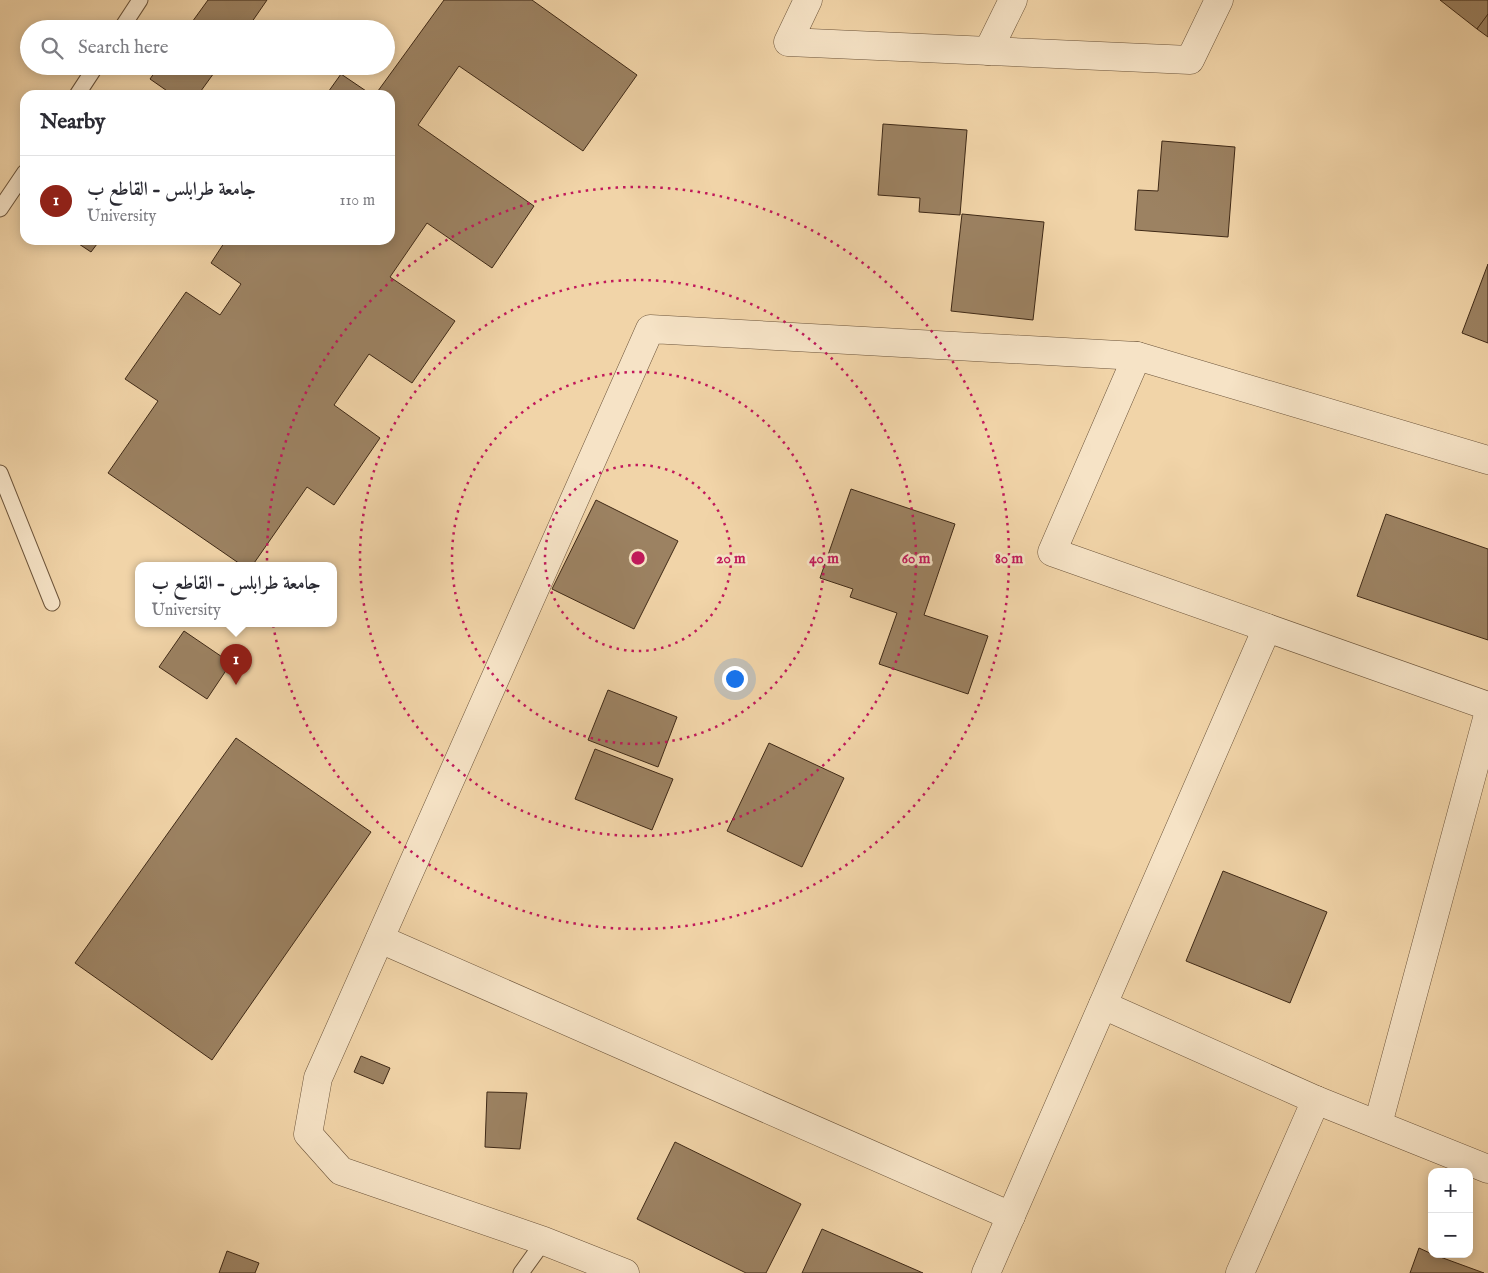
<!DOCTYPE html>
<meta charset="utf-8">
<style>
body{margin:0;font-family:"IM FELL English",Amiri,serif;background:#f2f2f3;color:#2b2b33}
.controls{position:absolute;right:15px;bottom:15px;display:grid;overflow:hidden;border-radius:10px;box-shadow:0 2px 12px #0003}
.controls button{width:45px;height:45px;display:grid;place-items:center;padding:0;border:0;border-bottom:1px solid #e1e1e2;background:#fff;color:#2b2b33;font:25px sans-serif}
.you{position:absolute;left:734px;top:678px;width:18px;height:18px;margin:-12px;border:4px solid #fff;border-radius:50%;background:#1a73e8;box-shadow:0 0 0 8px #1a73e833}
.badge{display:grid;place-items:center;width:32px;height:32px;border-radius:50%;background:#8f2418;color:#fff;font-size:16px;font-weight:700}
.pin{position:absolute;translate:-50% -41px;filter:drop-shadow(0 1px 2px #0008)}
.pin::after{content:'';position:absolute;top:26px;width:18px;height:15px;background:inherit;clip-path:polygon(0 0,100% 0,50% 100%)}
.popup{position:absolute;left:135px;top:562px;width:202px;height:65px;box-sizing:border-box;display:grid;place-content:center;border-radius:10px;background:#fff;filter:drop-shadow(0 1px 4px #0005);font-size:16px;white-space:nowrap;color:#7c7c81}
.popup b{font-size:19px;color:#2b2b33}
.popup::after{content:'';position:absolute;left:50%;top:100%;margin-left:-10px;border:10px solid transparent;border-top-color:#fff}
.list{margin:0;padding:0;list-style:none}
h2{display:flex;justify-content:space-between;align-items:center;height:65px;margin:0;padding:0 20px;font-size:21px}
h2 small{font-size:16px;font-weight:400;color:#7c7c81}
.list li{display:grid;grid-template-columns:32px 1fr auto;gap:15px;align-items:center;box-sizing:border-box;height:90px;padding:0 20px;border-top:1px solid #e1e1e2}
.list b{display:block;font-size:19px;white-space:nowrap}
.list p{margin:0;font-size:16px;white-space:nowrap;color:#7c7c81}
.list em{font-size:16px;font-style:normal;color:#7c7c81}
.icon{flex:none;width:28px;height:28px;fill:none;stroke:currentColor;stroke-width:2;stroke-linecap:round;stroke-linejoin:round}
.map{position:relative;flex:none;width:1488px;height:1273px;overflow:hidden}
.search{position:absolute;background:#fff;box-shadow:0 2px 12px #0003;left:20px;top:20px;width:375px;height:55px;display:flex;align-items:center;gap:12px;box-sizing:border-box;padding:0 18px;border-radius:28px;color:#7c7c81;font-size:19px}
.panel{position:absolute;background:#fff;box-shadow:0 2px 12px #0003;left:20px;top:90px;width:375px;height:155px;border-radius:15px}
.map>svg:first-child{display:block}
.building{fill:#9c8262;stroke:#3f2916}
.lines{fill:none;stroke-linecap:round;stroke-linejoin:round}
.service-casing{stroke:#6c543a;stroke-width:17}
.minor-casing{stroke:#6c543a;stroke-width:29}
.service{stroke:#f6e3c6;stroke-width:15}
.minor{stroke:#f6e3c6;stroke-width:28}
.ring{fill:none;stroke:#c2185b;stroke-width:2.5;stroke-dasharray:2.5 5}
.centre{fill:#c2185b;stroke:#f6e3c6;stroke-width:2.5}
.ring-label{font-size:15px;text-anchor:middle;font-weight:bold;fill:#c2185b;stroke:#f6e3c6;stroke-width:5;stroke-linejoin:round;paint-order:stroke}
</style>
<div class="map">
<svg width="1488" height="1273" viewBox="0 0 1488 1273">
<rect width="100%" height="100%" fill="#f1d4a8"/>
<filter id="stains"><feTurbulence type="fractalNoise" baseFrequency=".004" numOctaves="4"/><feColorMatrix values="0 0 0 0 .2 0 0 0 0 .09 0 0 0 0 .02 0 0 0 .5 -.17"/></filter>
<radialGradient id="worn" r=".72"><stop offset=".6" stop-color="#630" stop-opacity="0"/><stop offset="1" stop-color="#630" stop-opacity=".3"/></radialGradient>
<g class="building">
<path d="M 208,0 L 267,0 L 247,29 L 187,29 Z"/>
<path d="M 444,0 L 532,0 L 637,75 L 583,151 L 459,66 L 418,125 L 534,206 L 492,268 L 427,223 L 390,277 L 455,321 L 412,383 L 369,354 L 334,405 L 380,438 L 334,505 L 307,487 L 252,566 L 243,566 L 108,473 L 158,401 L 125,379 L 186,292 L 220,315 L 241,284 L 211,263 L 226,240 L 390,240 L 390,95 L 375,95 Z"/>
<path d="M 1440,0 L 1488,0 L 1488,15 L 1477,29 Z"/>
<path d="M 1488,14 L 1488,37 L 1477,29 Z"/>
<path d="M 159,66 L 219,66 L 198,95 L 173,95 L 150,79 Z"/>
<path d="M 341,74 L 372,95 L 326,95 Z"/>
<path d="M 883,124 L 967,130 L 960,215 L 919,212 L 920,198 L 878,195 Z"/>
<path d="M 1162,141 L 1235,147 L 1228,237 L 1135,230 L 1138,190 L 1158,191 Z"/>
<path d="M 962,214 L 1044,222 L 1033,320 L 951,311 Z"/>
<path d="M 73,240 L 100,240 L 91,252 Z"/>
<path d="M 1488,264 L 1488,343 L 1462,333 Z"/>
<path d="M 851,489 L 955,524 L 924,615 L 988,636 L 968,694 L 879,664 L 897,613 L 850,597 L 853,589 L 820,578 Z"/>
<path d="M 596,500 L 678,541 L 634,629 L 552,589 Z"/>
<path d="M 1386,514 L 1488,549 L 1488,640 L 1357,596 Z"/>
<path d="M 184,631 L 231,663 L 207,699 L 159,667 Z"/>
<path d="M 608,690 L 677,717 L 658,767 L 588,740 Z"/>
<path d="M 236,738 L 371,832 L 212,1060 L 75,963 Z"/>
<path d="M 769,743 L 844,778 L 802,867 L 727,831 Z"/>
<path d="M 595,749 L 673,779 L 652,830 L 575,799 Z"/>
<path d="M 1223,871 L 1327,912 L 1290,1003 L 1186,961 Z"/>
<path d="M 361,1056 L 390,1068 L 383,1084 L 354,1072 Z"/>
<path d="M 487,1092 L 527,1093 L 520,1149 L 485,1147 Z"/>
<path d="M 675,1142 L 801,1204 L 766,1273 L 746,1273 L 637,1219 Z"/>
<path d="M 822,1229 L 923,1273 L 802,1273 Z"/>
<path d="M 1419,1248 L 1432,1254 L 1484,1273 L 1410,1273 Z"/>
<path d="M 227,1251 L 259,1263 L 255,1273 L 219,1273 Z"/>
</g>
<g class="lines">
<defs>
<g id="service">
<path d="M 121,29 L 140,0"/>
<path d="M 77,95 L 96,66"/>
<path d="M 0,209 L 25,172"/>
<path d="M 0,473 L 52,603"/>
<path d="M 521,1273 L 544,1241"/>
</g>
<g id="minor">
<path d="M 808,0 L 788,42 L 1190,60 L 1219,0"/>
<path d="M 988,51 L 1013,0"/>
<path d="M 1137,356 L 1052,552 L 1488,706"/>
<path d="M 380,939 L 1011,1216"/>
<path d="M 1103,1005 L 1316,1100 L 1488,1169"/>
<path d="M 1378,1124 L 1488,715"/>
<path d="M 625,1273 L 544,1241 L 341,1171 L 308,1134 L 318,1078 L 650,329 L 1137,356 L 1488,460"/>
<path d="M 986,1273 L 1267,628"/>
<path d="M 1240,1273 L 1316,1100"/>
</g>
</defs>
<use href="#service" class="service-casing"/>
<use href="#minor" class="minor-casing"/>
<use href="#service" class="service"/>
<use href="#minor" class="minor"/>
</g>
<g class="ring">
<circle cx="638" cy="558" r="93"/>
<circle cx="638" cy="558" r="186"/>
<circle cx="638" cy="558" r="278"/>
<circle cx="638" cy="558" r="371"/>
</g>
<circle cx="638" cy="558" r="8" class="centre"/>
<g class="ring-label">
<text x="731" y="563">20 m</text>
<text x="824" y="563">40 m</text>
<text x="916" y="563">60 m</text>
<text x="1009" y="563">80 m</text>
</g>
<rect width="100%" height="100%" filter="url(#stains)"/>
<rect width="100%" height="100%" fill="url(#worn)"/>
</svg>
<div class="controls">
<button>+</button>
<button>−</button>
</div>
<div class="you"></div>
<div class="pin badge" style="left:236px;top:685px">1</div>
<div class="popup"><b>جامعة طرابلس - القاطع ب</b>University</div>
<div class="search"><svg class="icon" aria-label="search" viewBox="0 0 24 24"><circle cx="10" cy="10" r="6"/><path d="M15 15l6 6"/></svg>Search here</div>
<section class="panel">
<h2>Nearby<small></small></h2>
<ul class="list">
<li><span class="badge">1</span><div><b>جامعة طرابلس - القاطع ب</b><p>University</p></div><em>110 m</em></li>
</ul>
</section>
</div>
